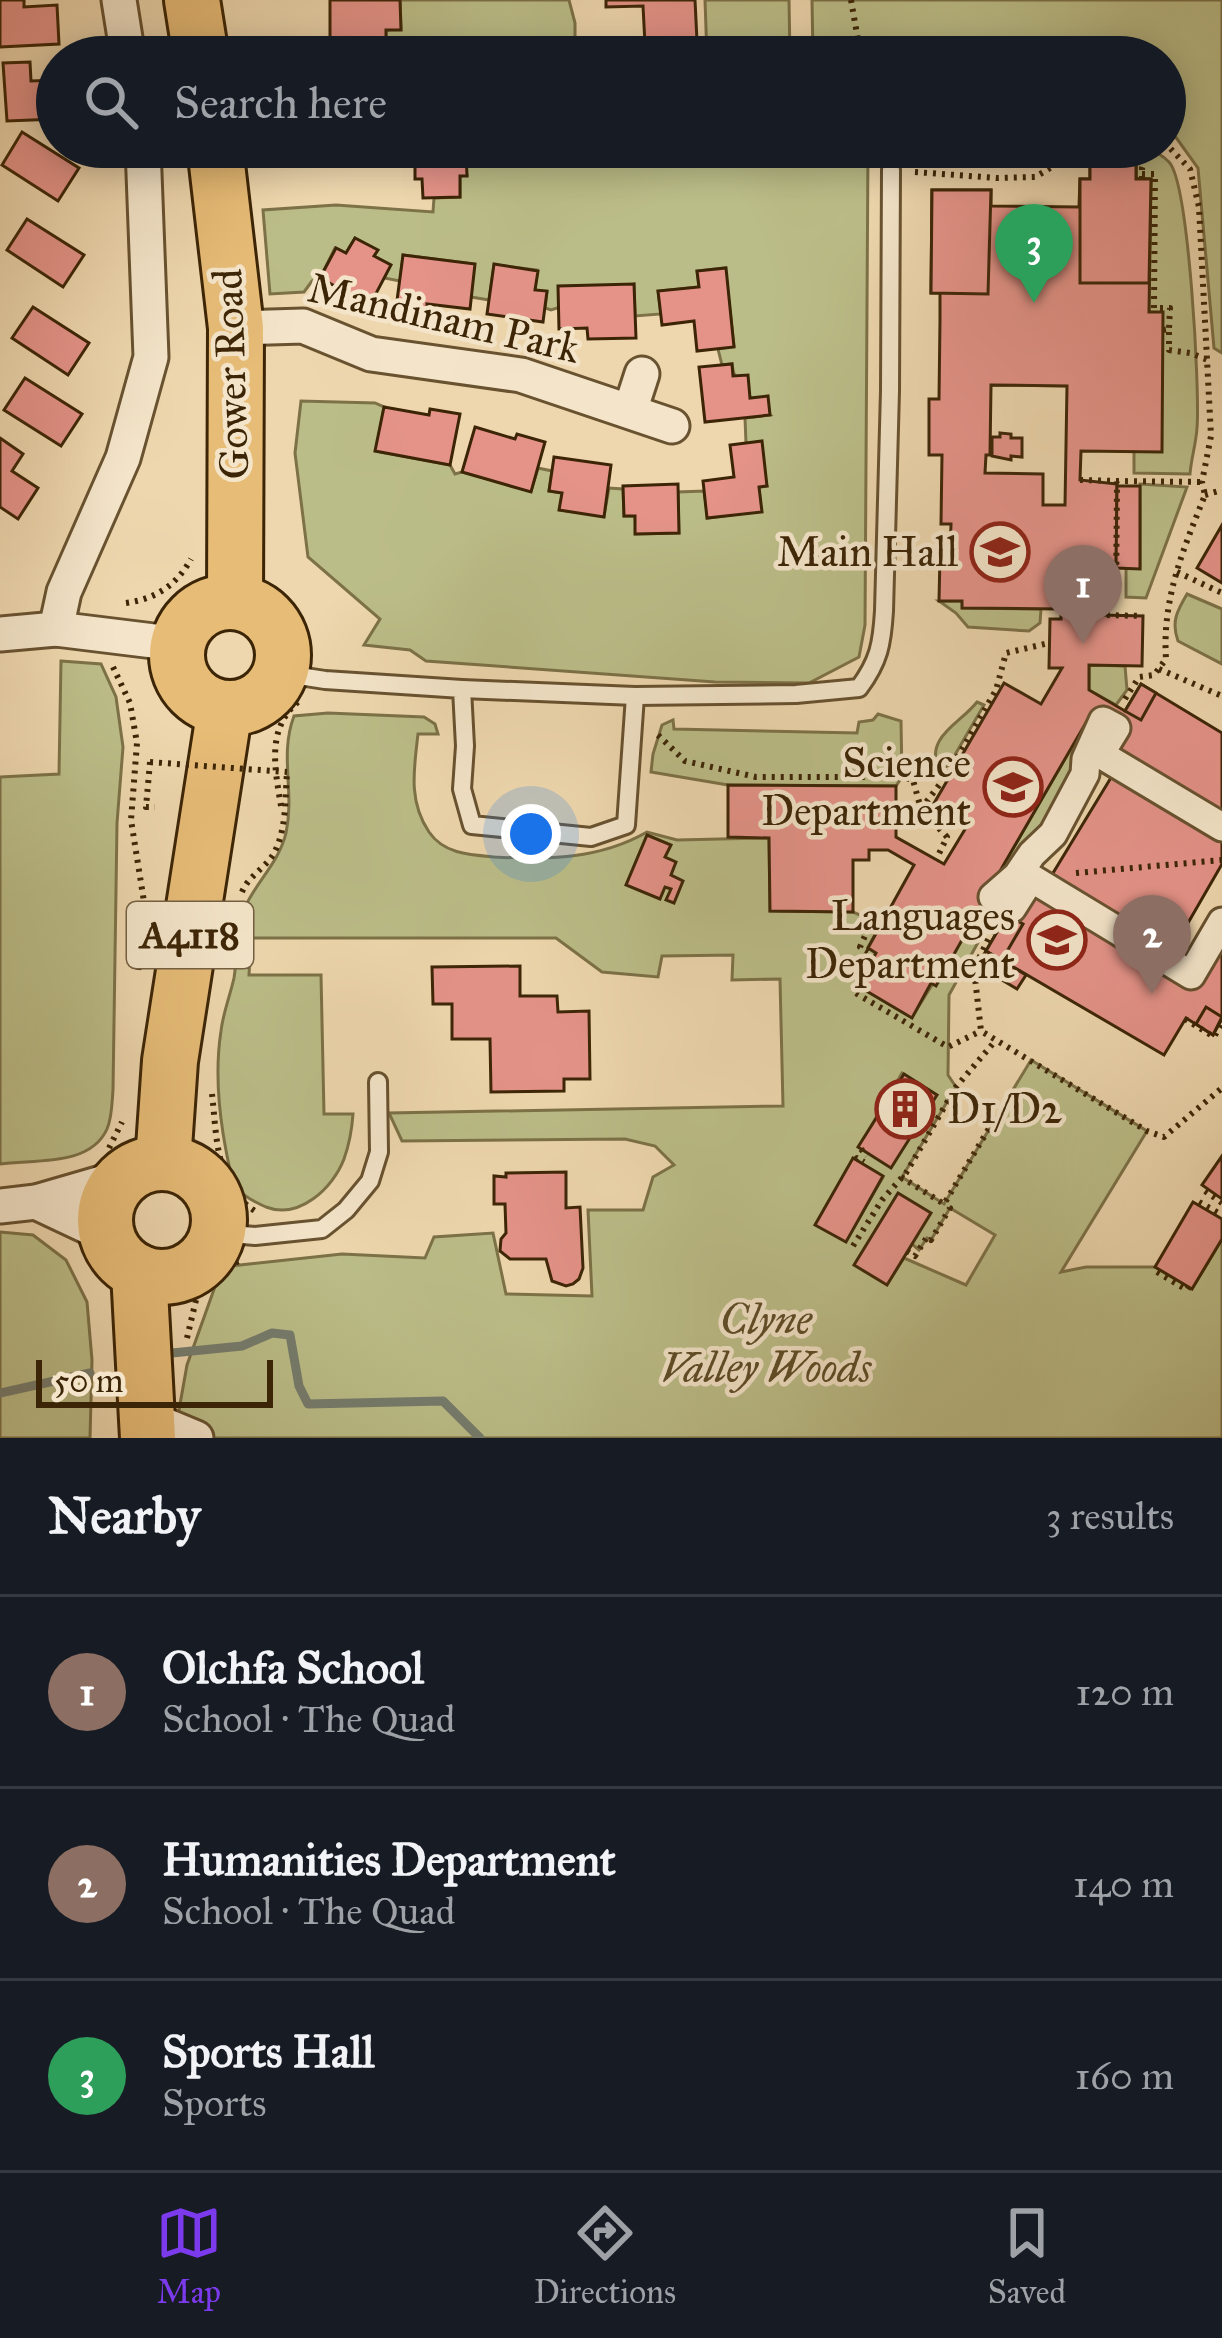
<!DOCTYPE html>
<meta charset="utf-8">
<style>
body{margin:0;font-family:"IM FELL Great Primer",serif;background:#20242c;color:#f1f3f6}
.scale{position:absolute;left:36px;bottom:30px;width:237px;box-sizing:border-box;padding-left:12px;border:6px solid #3c2506;border-top:0;font-size:33px;line-height:42px;white-space:nowrap;color:#3c2506;-webkit-text-stroke:9px #f4e5ca;paint-order:stroke}
.you{position:absolute;left:531px;top:834px;width:42px;height:42px;margin:-30px;border:9px solid #fff;border-radius:50%;background:#1a73e8;box-shadow:0 0 0 18px #1a73e833}
.badge{display:grid;place-items:center;width:78px;height:78px;border-radius:50%;background:#7c3aed;color:#fff;font-size:39px;font-weight:700}
.pin{position:absolute;translate:-50% -99px;filter:drop-shadow(0 3px 6px #0008)}
.pin::after{content:'';position:absolute;top:63px;width:42px;height:36px;background:inherit;clip-path:polygon(0 0,100% 0,50% 100%)}
.list{margin:0;padding:0;list-style:none}
h2{display:flex;justify-content:space-between;align-items:center;height:156px;margin:0;padding:0 48px;font-size:51px}
h2 small{font-size:39px;font-weight:400;color:#9ea1a6}
.list li{display:grid;grid-template-columns:78px 1fr auto;gap:36px;align-items:center;box-sizing:border-box;height:192px;padding:0 48px;border-top:3px solid #363941}
.list b{display:block;font-size:45px;white-space:nowrap}
.list p{margin:0;font-size:39px;white-space:nowrap;color:#9ea1a6}
.list em{font-size:39px;font-style:normal;color:#9ea1a6}
.icon{flex:none;width:66px;height:66px;fill:none;stroke:currentColor;stroke-width:2;stroke-linecap:round;stroke-linejoin:round}
.map{position:relative;flex:none;width:1222px;height:1438px;overflow:hidden}
.search{position:absolute;background:#171b24;box-shadow:0 6px 30px #0003;left:36px;right:36px;top:36px;height:132px;display:flex;align-items:center;gap:30px;box-sizing:border-box;padding:0 42px;border-radius:66px;color:#9ea1a6;font-size:45px}
.sheet{height:732px;background:#171b24}
nav{display:flex;justify-content:space-around;align-items:center;box-sizing:border-box;height:168px;border-top:3px solid #363941;background:#171b24;font-size:33px;color:#9ea1a6}
nav a{display:grid;justify-items:center;gap:6px}
nav .on{color:#7c3aed}
.map>svg:first-child{display:block}
.green{fill:#bbbd88;stroke:#7c7147;stroke-width:3;fill-rule:evenodd}
.lines{fill:none;stroke-linecap:round;stroke-linejoin:round}
.stream{stroke:#767d6e;stroke-width:9}
.building{fill:#e59389;stroke:#3c2506;stroke-width:3;fill-rule:evenodd}
.service-casing{stroke:#685230;stroke-width:22}
.pedestrian-casing{stroke:#685230;stroke-width:33}
.minor-casing{stroke:#685230;stroke-width:39}
.primary-casing{stroke:#3c2506;stroke-width:60}
.path{stroke:#3c2506;stroke-width:6;stroke-dasharray:3 6;stroke-linecap:butt}
.service{stroke:#f4e5ca;stroke-width:16}
.pedestrian{stroke:#f4e5ca;stroke-width:27}
.minor{stroke:#f4e5ca;stroke-width:33}
.primary{stroke:#e7bc77;stroke-width:54}
.path-bridge{stroke:#3c2506;stroke-width:6;stroke-dasharray:3 6;stroke-linecap:butt}
.labels{text-anchor:middle;dominant-baseline:central;stroke-width:9;stroke-linejoin:round;paint-order:stroke}
.shield{fill:#f4e5ca;stroke:#735f41;stroke-width:3}
.shield-label{font-size:39px;font-weight:bold;fill:#3c2506}
.street-label{font-size:42px;fill:#3c2506;stroke:#f4e5ca}
.poi-label{font-size:42px;fill:#3c2506;stroke:#f4e5ca;text-anchor:end}
.park-label{font-size:42px;font-style:italic;fill:#5c4b26;stroke:#f4e5ca}
</style>
<div class="map">
<svg width="1222" height="1438" viewBox="0 0 1222 1438">
<rect width="100%" height="100%" fill="#eed7ae"/>
<filter id="stains"><feTurbulence type="fractalNoise" baseFrequency=".00167" numOctaves="4"/><feColorMatrix values="0 0 0 0 .2 0 0 0 0 .09 0 0 0 0 .02 0 0 0 .5 -.17"/></filter>
<radialGradient id="worn" r=".72"><stop offset=".6" stop-color="#630" stop-opacity="0"/><stop offset="1" stop-color="#630" stop-opacity=".3"/></radialGradient>
<g class="green">
<path d="M 400,0 L 569,0 L 575,23 L 575,57 L 384,57 L 391,51 L 386,44 L 386,30 L 401,29 Z"/>
<path d="M 705,0 L 789,0 L 790,57 L 707,57 Z"/>
<path d="M 812,0 L 1222,0 L 1222,353 L 1214,348 L 1198,168 L 1175,136 L 1165,132 L 1165,57 L 813,57 Z"/>
<path d="M 459,147 L 868,147 L 865,625 L 859,657 L 809,683 L 715,682 L 426,661 L 410,650 L 364,645 L 380,619 L 308,557 L 295,453 L 301,401 L 375,403 L 384,407 L 376,451 L 450,465 L 455,474 L 462,472 L 531,491 L 538,468 L 552,471 L 549,491 L 562,493 L 560,510 L 604,516 L 609,488 L 623,489 L 624,516 L 635,516 L 636,534 L 679,533 L 678,492 L 704,491 L 708,518 L 761,511 L 759,487 L 767,486 L 746,443 L 745,418 L 770,415 C 753,401 734,387 732,364 L 722,365 L 718,349 L 734,346 L 725,268 L 697,271 L 699,287 L 658,291 L 661,314 L 635,316 L 634,284 L 551,310 L 545,308 L 547,292 L 535,290 L 537,270 L 494,265 L 489,300 L 471,297 L 474,264 L 403,255 L 400,281 L 384,278 L 390,265 L 374,256 L 377,250 L 355,238 L 346,253 L 335,248 L 320,278 L 312,281 L 304,292 L 270,294 L 263,210 L 336,205 L 433,212 L 434,198 L 460,197 L 460,176 L 467,175 Z"/>
<path d="M 1117,147 C 1136,147 1155,147 1169,162 C 1189,183 1200,391 1197,428 C 1196,444 1191,459 1190,474 L 1134,473 L 1134,452 L 1079,386 L 985,385 L 1149,311 L 1150,179 L 1136,179 L 1136,164 L 1095,164 L 1100,155 Z"/>
<path d="M 1140,484 L 1187,487 L 1146,598 L 1126,597 L 1126,568 L 1140,568 Z"/>
<path d="M 1187,594 L 1222,609 L 1222,664 L 1178,641 C 1171,622 1177,611 1187,594 Z"/>
<path d="M 939,601 L 962,601 L 963,608 L 1041,609 L 1040,623 L 1029,631 L 968,627 L 956,613 Z"/>
<path d="M 61,661 L 101,664 L 116,697 L 123,747 L 117,823 L 113,1090 C 112,1102 112,1118 107,1129 C 90,1167 34,1159 0,1164 L 0,777 L 59,774 Z"/>
<path d="M 1089,665 L 1125,666 L 1127,690 L 1116,705 L 1089,690 Z"/>
<path d="M 977,702 L 984,705 L 949,765 L 939,770 C 924,737 960,724 977,702 Z"/>
<path d="M 328,713 L 424,717 L 435,724 L 438,734 L 418,734 C 414,769 408,801 429,832 C 444,854 470,855 495,857 C 548,860 600,859 647,832 L 677,840 L 769,838 L 770,911 L 853,912 L 881,924 L 868,947 L 876,953 L 858,986 L 912,1017 L 979,910 L 991,919 L 949,995 L 948,1075 L 956,1087 L 902,1177 L 944,1204 L 1031,1060 L 1147,1131 L 1061,1272 L 1086,1267 L 1155,1267 L 1192,1289 L 1222,1239 L 1222,1438 L 174,1438 L 187,1365 L 222,1267 L 342,1254 L 425,1258 L 434,1237 L 493,1233 L 506,1294 L 592,1296 L 588,1210 L 643,1210 L 653,1177 L 674,1165 L 655,1146 L 625,1139 L 402,1141 L 389,1113 L 783,1106 L 780,979 L 732,980 L 733,955 L 662,956 L 658,977 L 602,972 L 556,938 L 251,938 L 249,975 L 321,975 L 324,1114 L 353,1114 C 352,1129 349,1145 344,1159 C 333,1188 299,1220 266,1207 C 257,1203 242,1196 236,1187 C 230,1177 225,1145 223,1133 C 218,1101 216,1063 221,1031 C 223,1013 230,996 234,978 C 238,954 235,928 246,905 C 258,880 279,862 286,833 C 295,791 279,756 294,716 ZM 902,1073 L 936,1095 L 866,1135 ZM 853,1159 L 883,1177 L 846,1241 ZM 950,1208 L 995,1235 L 966,1285 L 904,1258 L 887,1284 L 912,1244 L 919,1250 L 927,1238 L 931,1240 Z"/>
<path d="M 878,714 L 901,721 L 902,777 L 896,786 L 728,785 L 651,772 L 653,754 L 662,725 L 673,720 L 674,729 L 857,733 L 859,722 L 873,720 Z"/>
<path d="M 1091,714 L 1103,721 L 1085,774 L 989,890 Z"/>
<path d="M 0,1232 L 33,1235 L 66,1260 L 87,1302 L 92,1360 L 90,1438 L 0,1438 Z"/>
</g>
<g class="lines">
<g class="stream">
<path d="M 172,1353 L 242,1346 L 272,1333 L 290,1335 L 299,1386 L 308,1404 L 443,1401 L 480,1438"/>
<path d="M 0,1393 L 90,1373"/>
</g>
</g>
<g class="building">
<path d="M 0,0 L 24,0 L 24,7 L 57,5 L 59,44 L 0,47 Z"/>
<path d="M 330,0 L 400,0 L 401,30 L 386,30 L 386,44 L 330,44 Z"/>
<path d="M 606,0 L 695,0 L 697,41 L 645,44 L 643,6 L 606,7 Z"/>
<path d="M 30,62 L 31,81 L 57,80 L 57,119 L 7,121 L 3,63 Z"/>
<path d="M 22,132 L 79,168 L 58,201 L 2,165 Z"/>
<path d="M 422,147 L 459,147 L 459,151 L 466,151 L 467,176 L 460,176 L 460,197 L 423,198 L 422,179 L 415,179 L 415,151 L 422,151 Z"/>
<path d="M 1090,164 L 1136,164 L 1136,179 L 1151,179 L 1149,312 L 1163,312 L 1162,452 L 1081,451 L 1080,480 L 1117,484 L 1116,596 L 1102,596 L 1102,615 L 1143,616 L 1142,666 L 1089,665 L 1089,690 L 1125,711 L 1141,684 L 1222,733 L 1222,827 L 1100,754 L 1116,728 L 1091,714 L 989,890 L 1031,878 L 1191,975 L 1222,922 L 1222,1019 L 1213,1035 L 1186,1018 L 1164,1055 L 986,951 L 1001,925 L 979,910 L 936,986 L 931,983 L 912,1018 L 858,986 L 876,953 L 868,948 L 914,865 L 888,850 L 869,850 L 869,860 L 853,860 L 853,912 L 770,911 L 769,838 L 728,837 L 728,785 L 896,786 L 896,837 L 944,864 L 967,826 L 933,805 L 1004,683 L 1041,704 L 1062,668 L 1049,668 L 1050,619 L 1061,619 L 1061,609 L 962,608 L 962,601 L 939,601 L 940,556 L 950,556 L 951,524 L 941,524 L 942,455 L 929,455 L 929,399 L 939,399 L 940,320 L 940,293 L 931,293 L 932,190 L 991,190 L 991,206 L 1079,207 L 1080,179 L 1090,179 ZM 991,385 L 1067,386 L 1065,505 L 1043,505 L 1043,474 L 985,473 L 986,455 L 990,455 Z"/>
<path d="M 1090,164 L 1136,164 L 1136,179 L 1151,179 L 1149,283 L 1080,283 L 1080,179 L 1090,179 Z"/>
<path d="M 932,190 L 991,190 L 988,294 L 931,293 Z"/>
<path d="M 27,219 L 84,255 L 63,287 L 7,250 Z"/>
<path d="M 355,238 L 378,250 L 374,256 L 391,265 L 370,305 L 320,278 L 336,248 L 346,253 Z"/>
<path d="M 403,255 L 475,264 L 470,309 L 427,304 L 427,312 L 396,308 Z"/>
<path d="M 494,264 L 538,271 L 535,290 L 547,291 L 543,322 L 487,314 Z"/>
<path d="M 726,268 L 734,347 L 697,351 L 694,321 L 662,325 L 658,291 L 699,287 L 697,271 Z"/>
<path d="M 634,284 L 636,338 L 588,339 L 587,328 L 559,329 L 558,286 Z"/>
<path d="M 33,307 L 89,343 L 68,375 L 12,338 Z"/>
<path d="M 732,364 L 733,376 L 748,375 L 750,398 L 768,396 L 770,415 L 705,422 L 699,367 Z"/>
<path d="M 25,378 L 82,414 L 61,446 L 4,410 Z"/>
<path d="M 384,407 L 429,415 L 430,409 L 460,414 L 450,465 L 375,451 Z"/>
<path d="M 475,427 L 515,439 L 517,434 L 545,442 L 531,492 L 462,472 Z"/>
<path d="M 1000,433 L 1011,434 L 1011,438 L 1022,438 L 1022,457 L 1011,456 L 1011,460 L 992,456 L 992,437 L 1000,437 Z"/>
<path d="M 0,438 L 23,454 L 12,471 L 38,488 L 18,519 L 0,507 Z"/>
<path d="M 762,441 L 767,486 L 759,487 L 762,512 L 707,518 L 703,481 L 734,477 L 730,445 Z"/>
<path d="M 554,457 L 611,465 L 604,517 L 559,510 L 562,493 L 549,491 Z"/>
<path d="M 678,484 L 679,533 L 635,534 L 635,516 L 624,516 L 623,486 Z"/>
<path d="M 1117,486 L 1140,486 L 1140,569 L 1116,568 Z"/>
<path d="M 1222,525 L 1222,583 L 1197,568 Z"/>
<path d="M 1141,684 L 1156,693 L 1141,720 L 1125,711 Z"/>
<path d="M 1112,776 L 1222,841 L 1222,864 L 1173,949 L 1050,878 Z"/>
<path d="M 647,835 L 671,845 L 665,857 L 676,862 L 671,875 L 683,881 L 674,903 L 666,900 L 671,889 L 665,887 L 660,899 L 626,885 Z"/>
<path d="M 1007,915 L 1023,924 L 1002,960 L 986,951 Z"/>
<path d="M 986,951 L 1026,975 L 1017,989 L 977,965 Z"/>
<path d="M 520,966 L 520,996 L 557,996 L 558,1012 L 589,1011 L 590,1079 L 564,1079 L 564,1091 L 491,1092 L 490,1039 L 452,1039 L 452,1004 L 433,1004 L 432,967 Z"/>
<path d="M 1206,1007 L 1222,1017 L 1213,1035 L 1196,1024 Z"/>
<path d="M 904,1074 L 937,1095 L 891,1168 L 858,1147 Z"/>
<path d="M 1222,1156 L 1222,1199 L 1202,1185 Z"/>
<path d="M 853,1158 L 883,1176 L 846,1242 L 815,1225 Z"/>
<path d="M 566,1172 L 566,1208 L 580,1207 L 583,1268 L 579,1279 L 573,1284 L 566,1286 L 552,1281 L 546,1259 L 510,1259 L 500,1251 L 501,1239 L 506,1233 L 505,1204 L 494,1204 L 494,1176 L 506,1177 L 506,1173 Z"/>
<path d="M 898,1193 L 931,1213 L 887,1285 L 854,1265 Z"/>
<path d="M 1193,1202 L 1222,1219 L 1222,1239 L 1192,1289 L 1155,1267 Z"/>
</g>
<g class="lines">
<defs>
<g id="service">
<path d="M 280,673 L 325,680 L 462,689 L 465,746 L 462,789 L 472,825 L 591,837 L 626,825 L 635,696"/>
<path d="M 462,689 L 635,696 L 796,694 L 859,688 C 879,661 882,644 884,611 L 890,391 L 891,170"/>
<path d="M 218,1233 L 255,1236 L 322,1229 L 346,1210 L 370,1181 L 379,1152 L 378,1082"/>
</g>
<path id="pedestrian" d="M 1222,827 L 1100,754 L 1116,728 L 1103,721 L 1086,759 L 1085,774 L 1053,834 L 1032,854 L 1017,876 L 993,897 L 1012,908 L 1031,878 L 1191,975 L 1222,922"/>
<g id="minor">
<path d="M 119,0 L 128,57"/>
<path d="M 236,328 L 303,326 L 371,354 L 521,375 L 672,426"/>
<path d="M 630,411 L 642,374"/>
<path d="M 56,629 L 64,592 L 123,458 L 151,357 L 143,147"/>
<path d="M 0,634 L 56,629 L 178,644"/>
<path d="M 36,1202 L 106,1235"/>
<path d="M 0,1206 L 36,1202 L 122,1177"/>
<path d="M 148,1418 L 196,1438"/>
</g>
<g id="primary">
<path d="M 192,0 L 201,57"/>
<path d="M 215,147 L 236,328 L 235,602"/>
<circle cx="230" cy="655" r="53"/>
<path d="M 163,1162 L 170,1061 L 225,708"/>
<circle cx="162" cy="1220" r="57"/>
<path d="M 139,1272 L 148,1438"/>
</g>
</defs>
<use href="#service" class="service-casing"/>
<use href="#pedestrian" class="pedestrian-casing"/>
<use href="#minor" class="minor-casing"/>
<use href="#primary" class="primary-casing"/>
<g class="path">
<path d="M 851,0 L 861,57"/>
<path d="M 915,172 L 997,178 L 1035,177 L 1086,147"/>
<path d="M 1142,174 L 1155,174 L 1154,308 L 1170,308 L 1169,329"/>
<path d="M 1142,179 L 1142,168 L 1149,147"/>
<path d="M 1163,330 L 1169,329 L 1169,350 L 1190,353 L 1208,360"/>
<path d="M 1080,480 L 1116,481 L 1117,484 L 1116,596 L 1102,596 L 1102,615 L 1143,616"/>
<path d="M 1116,481 L 1202,482"/>
<path d="M 1205,495 L 1222,490"/>
<path d="M 1177,572 L 1222,593"/>
<path d="M 126,603 C 155,599 176,586 191,559"/>
<path d="M 113,667 L 130,703 L 137,743 L 131,820 L 145,908 L 138,972"/>
<path d="M 1159,669 L 1222,696"/>
<path d="M 1125,699 L 1139,677 L 1154,675 L 1166,659 C 1162,599 1183,550 1205,495 L 1202,482 L 1211,436 L 1199,207 L 1190,169 L 1165,143"/>
<path d="M 658,735 L 685,761 L 756,777 L 902,777 L 913,780 L 921,809 L 947,837 L 936,860"/>
<path d="M 150,762 L 146,807 L 155,807"/>
<path d="M 281,806 C 275,769 266,729 298,702"/>
<path d="M 921,809 L 949,772 L 996,690 L 1006,653 L 1049,643"/>
<path d="M 1076,873 L 1222,860"/>
<path d="M 242,892 C 249,875 266,868 274,853 C 287,829 285,797 287,772"/>
<path d="M 872,920 L 860,947 L 872,954 L 852,991 L 948,1047 L 981,1031"/>
<path d="M 992,931 L 974,969 L 981,1031 L 1147,1131 L 1164,1137 L 1222,1088"/>
<path d="M 1185,1019 L 1214,1037 L 1222,1023"/>
<path d="M 212,1094 C 217,1137 215,1186 255,1211"/>
<path d="M 109,1148 L 122,1122"/>
<path d="M 861,1149 L 867,1156"/>
<path d="M 855,1160 L 857,1158 L 864,1162"/>
<path d="M 901,1177 L 944,1204 L 991,1125"/>
<path d="M 1205,1191 L 1222,1203"/>
<path d="M 1199,1202 L 1222,1215"/>
<path d="M 853,1246 L 882,1200 L 906,1173 L 956,1087 L 996,1040"/>
<path d="M 907,1251 L 915,1256 L 927,1237 L 931,1240 L 950,1208 L 945,1205"/>
<path d="M 1157,1272 L 1187,1290 L 1189,1287"/>
<path d="M 187,1338 L 201,1279 L 243,1259"/>
</g>
<use href="#service" class="service"/>
<use href="#pedestrian" class="pedestrian"/>
<use href="#minor" class="minor"/>
<use href="#primary" class="primary"/>
<path class="path-bridge" d="M 150,762 L 287,772"/>
</g>
<defs>
<symbol id="school-ring" viewBox="-11 -11 22 22"><circle r="9.5" fill="#f4e5ca" stroke="#8f2418" stroke-width="1.5"/><path d="M0-5L7-2L0 1L-7-2ZM-4 1L0 2.5L4 1V4Q0 6-4 4Z" fill="#8f2418"/></symbol>
<symbol id="building-ring" viewBox="-11 -11 22 22"><circle r="9.5" fill="#f4e5ca" stroke="#8f2418" stroke-width="1.5"/><path d="M-4-6H4V6H1V3H-1V6H-4ZM-2.5-4.3h1.7v1.8h-1.7ZM.8-4.3h1.7v1.8H.8ZM-2.5-1h1.7V.8h-1.7ZM.8-1h1.7V.8H.8Z" fill="#8f2418"/></symbol>
</defs>
<g fill-rule="evenodd">
<use href="#school-ring" x="967" y="519" width="66" height="66"/>
<use href="#school-ring" x="980" y="754" width="66" height="66"/>
<use href="#school-ring" x="1024" y="907" width="66" height="66"/>
<use href="#building-ring" x="872" y="1076" width="66" height="66"/>
</g>
<g class="labels">
<rect class="shield" x="127" y="902" width="126" height="66" rx="9"/>
<g class="shield-label">
<text x="190" y="935">A4118</text>
</g>
<g class="street-label">
<text transform="translate(444 318) rotate(13)">Mandinam Park</text>
<text transform="translate(231 374) rotate(-92)">Gower Road</text>
</g>
<g class="poi-label">
<text x="958" y="552">Main Hall</text>
<text x="971" y="763">Science<tspan x="971" dy="48">Department</tspan></text>
<text x="1015" y="916">Languages<tspan x="1015" dy="48">Department</tspan></text>
<text x="947" y="1109" text-anchor="start">D1/D2</text>
</g>
<g class="park-label">
<text x="766" y="1320">Clyne<tspan x="766" dy="48">Valley Woods</tspan></text>
</g>
</g>
<rect width="100%" height="100%" filter="url(#stains)"/>
<rect width="100%" height="100%" fill="url(#worn)"/>
</svg>
<div class="scale">50 m</div>
<div class="you"></div>
<div class="pin badge" style="left:1083px;top:644px;background:#8d6e63">1</div>
<div class="pin badge" style="left:1152px;top:994px;background:#8d6e63">2</div>
<div class="pin badge" style="left:1034px;top:303px;background:#2e9e5b">3</div>
<div class="search"><svg class="icon" aria-label="search" viewBox="0 0 24 24"><circle cx="10" cy="10" r="6"/><path d="M15 15l6 6"/></svg>Search here</div>
</div>
<section class="sheet">
<h2>Nearby<small>3 results</small></h2>
<ul class="list">
<li><span class="badge" style="background:#8d6e63">1</span><div><b>Olchfa School</b><p>School · The Quad</p></div><em>120 m</em></li>
<li><span class="badge" style="background:#8d6e63">2</span><div><b>Humanities Department</b><p>School · The Quad</p></div><em>140 m</em></li>
<li><span class="badge" style="background:#2e9e5b">3</span><div><b>Sports Hall</b><p>Sports</p></div><em>160 m</em></li>
</ul>
</section>
<nav>
<a class="on"><svg class="icon" aria-label="map" viewBox="0 0 24 24"><path d="M3 6l6-2 6 2 6-2v14l-6 2-6-2-6 2zM9 4v14M15 6v14"/></svg>Map</a>
<a><svg class="icon" aria-label="directions" viewBox="0 0 24 24"><path d="M12 3l9 9-9 9-9-9zM9 14v-3h6M13 9l2 2-2 2"/></svg>Directions</a>
<a><svg class="icon" aria-label="saved" viewBox="0 0 24 24"><path d="M7 4h10v16l-5-4-5 4z"/></svg>Saved</a>
</nav>
